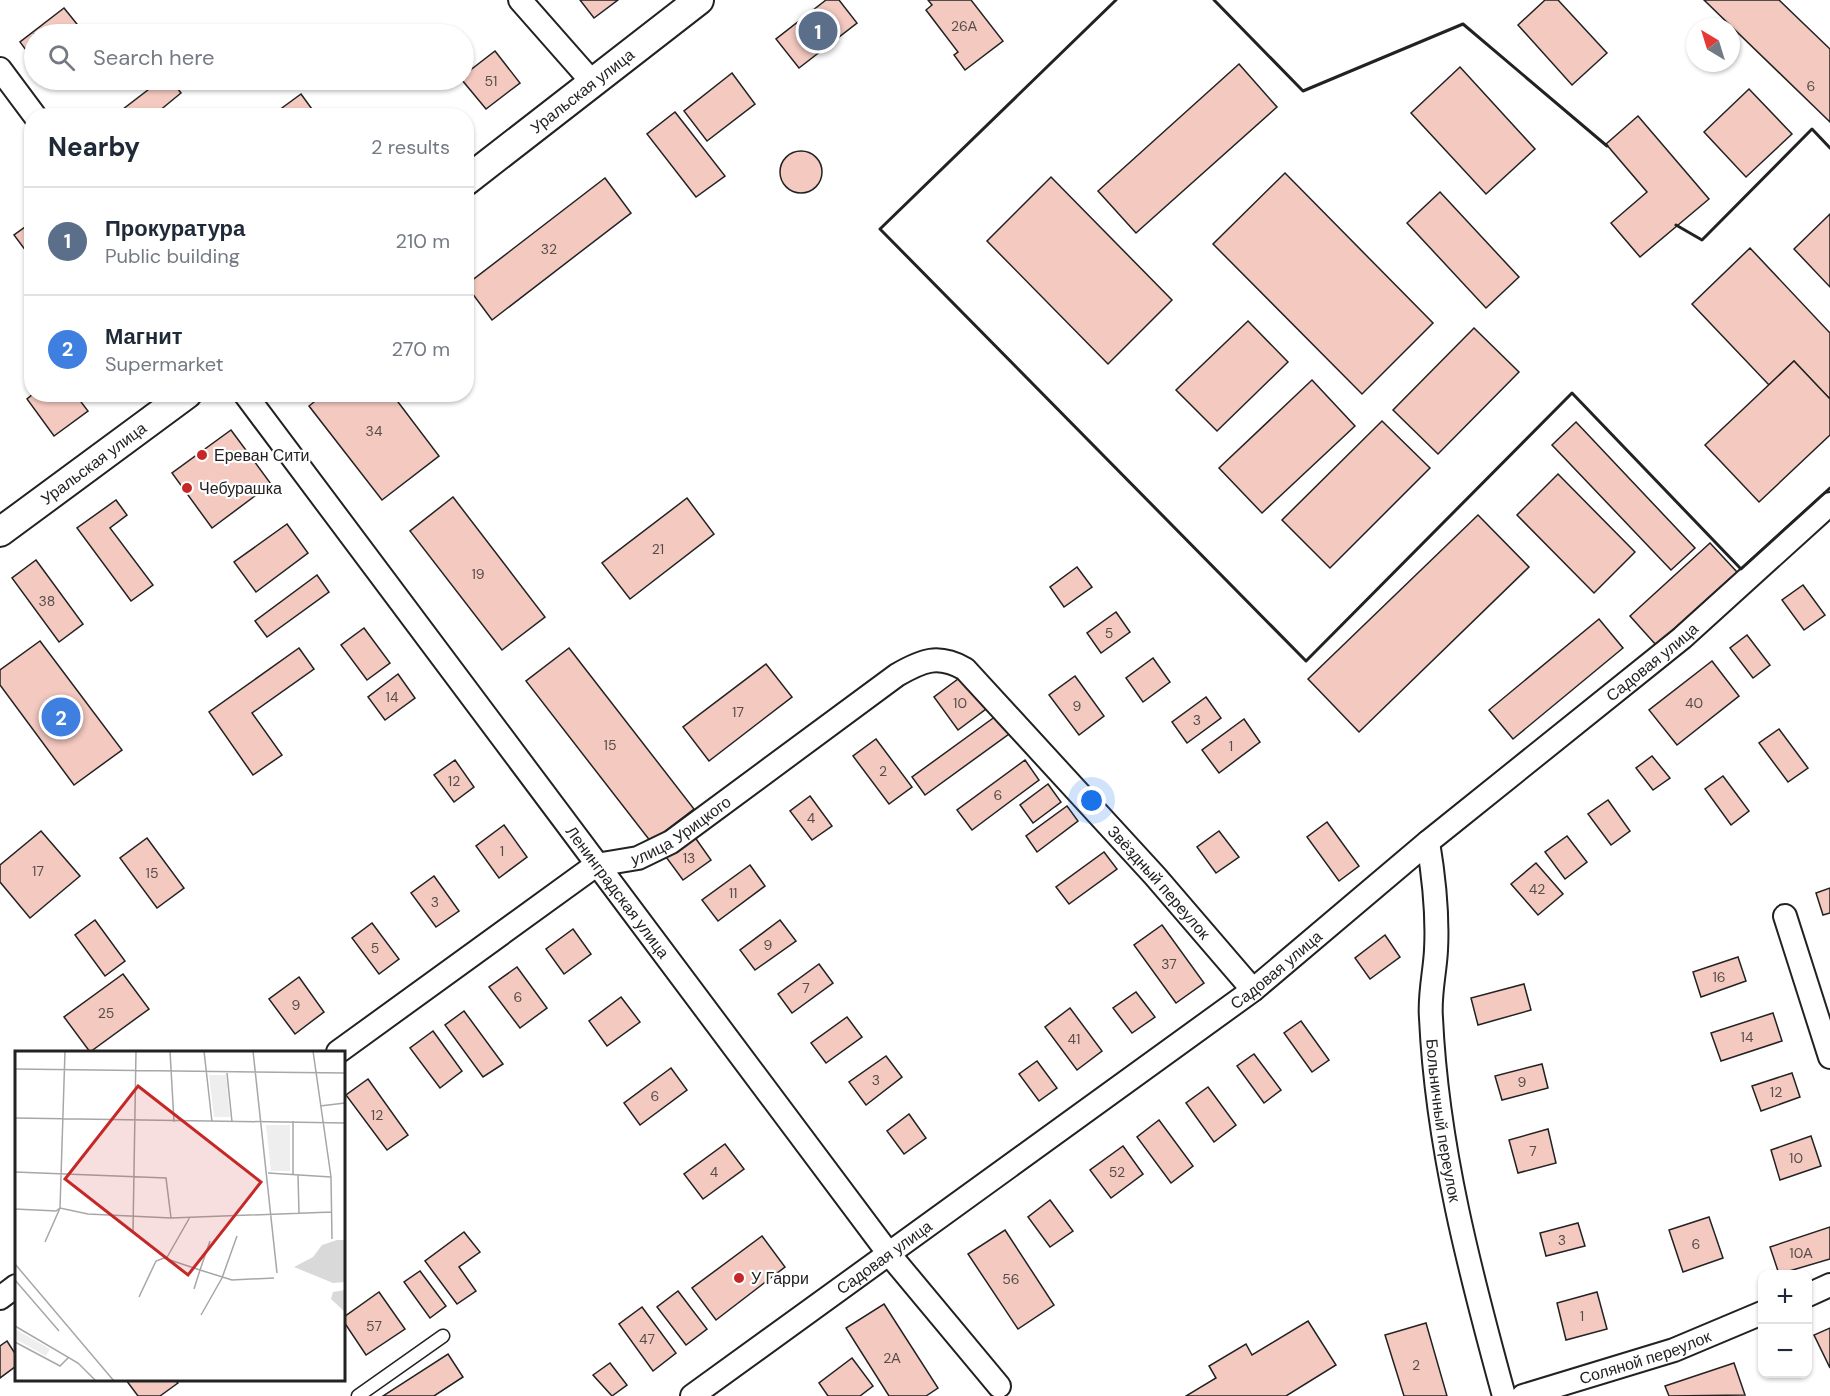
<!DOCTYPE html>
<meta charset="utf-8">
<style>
body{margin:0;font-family:"DM Sans",sans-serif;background:#f2f2f3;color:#1f2937}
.controls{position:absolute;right:18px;bottom:18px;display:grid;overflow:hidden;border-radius:12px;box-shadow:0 2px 4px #0004}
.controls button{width:54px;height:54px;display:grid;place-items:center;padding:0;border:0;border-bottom:2px solid #e0e1e3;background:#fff;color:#1f2937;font:30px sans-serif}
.compass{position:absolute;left:1686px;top:18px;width:54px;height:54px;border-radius:50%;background:#fff;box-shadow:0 2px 4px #0004;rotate:322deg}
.you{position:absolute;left:1092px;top:801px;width:21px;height:21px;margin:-15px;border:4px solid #fff;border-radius:50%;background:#1a73e8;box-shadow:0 0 0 9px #1a73e833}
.badge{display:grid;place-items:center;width:39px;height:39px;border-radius:50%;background:#0b8043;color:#fff;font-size:20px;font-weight:700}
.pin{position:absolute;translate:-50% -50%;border:3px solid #fff;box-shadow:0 2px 6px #0006}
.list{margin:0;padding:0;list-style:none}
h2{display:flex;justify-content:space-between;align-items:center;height:78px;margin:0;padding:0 24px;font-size:26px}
h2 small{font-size:20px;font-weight:400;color:#747a83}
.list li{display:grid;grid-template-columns:39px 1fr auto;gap:18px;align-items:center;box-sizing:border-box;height:108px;padding:0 24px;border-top:2px solid #e0e1e3}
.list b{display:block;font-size:22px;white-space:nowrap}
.list p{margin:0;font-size:20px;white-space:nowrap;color:#747a83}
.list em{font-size:20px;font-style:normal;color:#747a83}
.icon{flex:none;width:33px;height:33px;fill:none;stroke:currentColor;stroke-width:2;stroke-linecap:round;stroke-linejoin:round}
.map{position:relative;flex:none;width:1830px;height:1396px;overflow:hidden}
.search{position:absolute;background:#fff;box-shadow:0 2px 4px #0004;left:24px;top:24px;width:450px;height:66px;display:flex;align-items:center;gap:15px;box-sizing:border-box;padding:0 21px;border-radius:33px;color:#747a83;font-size:22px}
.panel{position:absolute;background:#fff;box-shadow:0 2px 4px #0004;left:24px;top:108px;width:450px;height:294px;border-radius:24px}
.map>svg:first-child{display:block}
.building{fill:#f3c9c0;stroke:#222;stroke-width:1.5}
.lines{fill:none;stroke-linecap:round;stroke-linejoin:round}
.service-casing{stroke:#222;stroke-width:15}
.minor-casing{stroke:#222;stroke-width:26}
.tertiary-casing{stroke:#222;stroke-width:32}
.service{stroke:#fff;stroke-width:12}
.minor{stroke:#fff;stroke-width:22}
.tertiary{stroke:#fff;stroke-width:28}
.wall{stroke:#222;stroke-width:3}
.poi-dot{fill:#c62828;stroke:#fff;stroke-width:2}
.labels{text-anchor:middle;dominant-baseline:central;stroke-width:4.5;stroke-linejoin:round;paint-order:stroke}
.number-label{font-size:14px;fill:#564c4a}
.street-label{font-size:16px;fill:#222;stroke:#fff}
.poi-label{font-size:16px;fill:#222;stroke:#fff;text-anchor:start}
.inset-road{fill:none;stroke:#a7a7a7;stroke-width:1.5}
.view{fill:#c62828;fill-opacity:0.15;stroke:#c62828;stroke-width:3}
.inset-edge{fill:none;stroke:#222;stroke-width:3}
</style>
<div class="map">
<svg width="1830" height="1396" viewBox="0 0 1830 1396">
<rect width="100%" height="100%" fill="#fff"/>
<g class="building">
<path d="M 580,0 L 618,0 L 594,18 Z"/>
<path d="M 826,0 L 839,0 L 857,23 L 799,68 L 776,39 Z"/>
<path d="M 928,0 L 971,0 L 1003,41 L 965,70 L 954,55 L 958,52 L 926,10 L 932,5 Z"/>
<path d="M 1545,0 L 1558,0 L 1607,53 L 1572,85 L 1518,25 Z"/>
<path d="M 1704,0 L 1779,0 L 1830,49 L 1830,122 Z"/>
<path d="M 64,8 L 85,34 L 34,34 L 34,61 L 20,42 Z"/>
<path d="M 495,51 L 520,83 L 486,109 L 462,80 L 464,75 Z"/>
<path d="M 1239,64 L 1277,107 L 1136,233 L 1098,191 Z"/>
<path d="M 1460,67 L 1535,149 L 1486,194 L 1411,113 Z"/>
<path d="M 732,73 L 755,104 L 707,141 L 684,111 Z"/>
<path d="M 161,80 L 171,80 L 181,93 L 153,116 L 114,116 Z"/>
<path d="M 1749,89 L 1792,134 L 1746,177 L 1704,132 Z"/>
<path d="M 301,94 L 317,116 L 271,116 Z"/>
<path d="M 675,112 L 725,176 L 696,197 L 647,134 Z"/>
<path d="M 1638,116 L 1709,199 L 1640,257 L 1611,223 L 1647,192 L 1606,144 Z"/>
<circle cx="801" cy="172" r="21"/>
<path d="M 1285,173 L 1433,323 L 1362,394 L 1213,244 Z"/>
<path d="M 1051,177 L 1172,300 L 1108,364 L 987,241 Z"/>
<path d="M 605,178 L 631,213 L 492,320 L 466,285 Z"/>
<path d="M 1440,192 L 1519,277 L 1486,308 L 1407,223 Z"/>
<path d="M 1830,214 L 1830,287 L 1794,249 Z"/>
<path d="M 32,222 L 32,259 L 14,235 Z"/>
<path d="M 1750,248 L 1830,333 L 1830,399 L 1794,361 L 1769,385 L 1692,304 Z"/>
<path d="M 1248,321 L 1288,362 L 1217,431 L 1176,390 Z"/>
<path d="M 1474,328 L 1519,372 L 1438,454 L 1393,410 Z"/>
<path d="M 1794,361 L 1830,399 L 1830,435 L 1759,502 L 1705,445 Z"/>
<path d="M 1312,380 L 1355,426 L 1262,513 L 1219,468 Z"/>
<path d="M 33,394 L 75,394 L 88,411 L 54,436 L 27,399 Z"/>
<path d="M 324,394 L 392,394 L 439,456 L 382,500 L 309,406 Z"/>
<path d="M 1382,421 L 1430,468 L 1330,568 L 1282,520 Z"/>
<path d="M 1576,422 L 1695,548 L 1671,570 L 1552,445 Z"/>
<path d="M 231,430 L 271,484 L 212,528 L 172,473 Z"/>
<path d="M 1558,474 L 1635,552 L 1594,593 L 1517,515 Z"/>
<path d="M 453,497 L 545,617 L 502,650 L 410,531 Z"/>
<path d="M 687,498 L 714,534 L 630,599 L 602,563 Z"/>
<path d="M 116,500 L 127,515 L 110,528 L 153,585 L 131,601 L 77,528 Z"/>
<path d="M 1478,515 L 1529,567 L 1359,732 L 1308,679 Z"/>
<path d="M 287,524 L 308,553 L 256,592 L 234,562 Z"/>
<path d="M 1710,543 L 1737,572 L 1656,645 L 1630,616 Z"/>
<path d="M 36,560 L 83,624 L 59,642 L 12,578 Z"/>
<path d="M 1077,567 L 1092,587 L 1064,607 L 1050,587 Z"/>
<path d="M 317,575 L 329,592 L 267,637 L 255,621 Z"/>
<path d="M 1803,585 L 1825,615 L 1804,630 L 1782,600 Z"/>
<path d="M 1116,612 L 1130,632 L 1101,653 L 1087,633 Z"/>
<path d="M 1599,619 L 1623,648 L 1513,739 L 1489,710 Z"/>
<path d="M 364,628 L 390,663 L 367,680 L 341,645 Z"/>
<path d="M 1747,635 L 1770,665 L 1753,678 L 1730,648 Z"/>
<path d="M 40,641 L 122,750 L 74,785 L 0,685 L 0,670 Z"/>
<path d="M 299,648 L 314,669 L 252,713 L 282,755 L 253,775 L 209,712 Z"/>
<path d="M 569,648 L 694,809 L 651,842 L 526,681 Z"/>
<path d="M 1153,658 L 1170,682 L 1143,702 L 1126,678 Z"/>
<path d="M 1712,661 L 1739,696 L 1677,745 L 1649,710 Z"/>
<path d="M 766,664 L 792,697 L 709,761 L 683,727 Z"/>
<path d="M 398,674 L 415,698 L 385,720 L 368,697 Z"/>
<path d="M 962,676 L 986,709 L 958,730 L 934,697 Z"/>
<path d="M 1075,676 L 1104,716 L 1079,735 L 1049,695 Z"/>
<path d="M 1206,697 L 1221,718 L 1187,743 L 1172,722 Z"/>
<path d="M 996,716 L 1009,734 L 925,795 L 912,777 Z"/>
<path d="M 1244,719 L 1260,742 L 1219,773 L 1202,750 Z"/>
<path d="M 1779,729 L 1808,768 L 1788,782 L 1759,743 Z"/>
<path d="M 876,739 L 912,787 L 889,804 L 853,756 Z"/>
<path d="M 1652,756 L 1670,778 L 1653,790 L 1636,768 Z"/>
<path d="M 455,760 L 474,787 L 454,802 L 434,775 Z"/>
<path d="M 1025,760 L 1039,780 L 972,830 L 957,810 Z"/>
<path d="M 1723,776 L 1749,811 L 1731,825 L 1705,789 Z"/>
<path d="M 1048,784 L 1061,802 L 1033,823 L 1020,805 Z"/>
<path d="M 810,796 L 832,826 L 812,840 L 790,811 Z"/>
<path d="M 1608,800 L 1630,831 L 1611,845 L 1588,814 Z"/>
<path d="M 1067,806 L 1078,821 L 1037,852 L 1026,836 Z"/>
<path d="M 1327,822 L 1359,866 L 1339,881 L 1307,837 Z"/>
<path d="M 504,825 L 527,857 L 499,878 L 476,846 Z"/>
<path d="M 41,831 L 80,876 L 30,918 L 0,882 L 0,865 Z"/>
<path d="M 1219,831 L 1239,857 L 1216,873 L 1197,847 Z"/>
<path d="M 694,836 L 711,860 L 683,880 L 666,857 Z"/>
<path d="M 1567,836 L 1587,862 L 1565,879 L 1545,852 Z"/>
<path d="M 147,838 L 184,888 L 157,908 L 120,858 Z"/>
<path d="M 1104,852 L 1117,869 L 1069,904 L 1056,887 Z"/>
<path d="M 1536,863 L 1563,894 L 1538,915 L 1511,884 Z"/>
<path d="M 750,865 L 765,886 L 718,921 L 702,900 Z"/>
<path d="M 434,876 L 459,911 L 436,927 L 411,893 Z"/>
<path d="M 1830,888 L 1830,913 L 1823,915 L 1816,893 Z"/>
<path d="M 95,920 L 125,961 L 105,976 L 75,935 Z"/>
<path d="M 780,920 L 796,941 L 755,970 L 740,950 Z"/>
<path d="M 372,923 L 399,959 L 379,974 L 352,938 Z"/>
<path d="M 1162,925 L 1204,983 L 1176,1003 L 1134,945 Z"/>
<path d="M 573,929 L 591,954 L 564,974 L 546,949 Z"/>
<path d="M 1385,935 L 1400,957 L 1370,979 L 1355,958 Z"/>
<path d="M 1738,957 L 1746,981 L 1701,997 L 1693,972 Z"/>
<path d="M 819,964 L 833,983 L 792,1013 L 778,994 Z"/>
<path d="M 517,967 L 547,1008 L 520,1028 L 489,987 Z"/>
<path d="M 123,974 L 149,1009 L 90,1052 L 64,1017 Z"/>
<path d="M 299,977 L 324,1012 L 295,1034 L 269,999 Z"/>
<path d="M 1524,984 L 1531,1010 L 1478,1025 L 1471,998 Z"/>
<path d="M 1136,992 L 1155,1017 L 1132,1033 L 1113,1008 Z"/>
<path d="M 621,997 L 640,1022 L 607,1046 L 589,1021 Z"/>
<path d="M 1070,1008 L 1102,1051 L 1077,1070 L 1045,1027 Z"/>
<path d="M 464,1011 L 503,1064 L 483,1077 L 445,1025 Z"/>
<path d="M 1773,1013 L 1782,1041 L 1721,1061 L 1711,1033 Z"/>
<path d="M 847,1017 L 862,1037 L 826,1063 L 811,1043 Z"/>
<path d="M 1301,1021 L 1329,1060 L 1312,1072 L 1284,1033 Z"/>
<path d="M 433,1031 L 462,1071 L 440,1088 L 410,1048 Z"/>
<path d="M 1254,1054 L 1281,1090 L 1264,1103 L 1237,1066 Z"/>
<path d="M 886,1056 L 902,1077 L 866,1105 L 849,1082 Z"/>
<path d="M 1037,1061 L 1057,1088 L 1039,1101 L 1019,1074 Z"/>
<path d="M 1542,1064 L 1548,1088 L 1502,1100 L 1495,1076 Z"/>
<path d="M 671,1068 L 687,1090 L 640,1125 L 624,1103 Z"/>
<path d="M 1792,1073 L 1800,1097 L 1761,1111 L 1752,1086 Z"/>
<path d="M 368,1079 L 408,1135 L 387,1150 L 346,1095 Z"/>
<path d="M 1208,1087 L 1236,1125 L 1214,1142 L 1186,1103 Z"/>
<path d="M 909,1114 L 926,1138 L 904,1154 L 887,1131 Z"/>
<path d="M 1159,1120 L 1193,1166 L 1171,1183 L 1137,1137 Z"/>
<path d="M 1548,1129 L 1556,1163 L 1518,1173 L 1509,1140 Z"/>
<path d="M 1811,1136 L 1821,1166 L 1780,1180 L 1771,1150 Z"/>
<path d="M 725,1144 L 744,1169 L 703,1199 L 684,1174 Z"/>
<path d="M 1123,1146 L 1143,1174 L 1111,1198 L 1090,1170 Z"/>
<path d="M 1050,1200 L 1073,1231 L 1050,1247 L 1028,1217 Z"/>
<path d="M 1709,1217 L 1723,1258 L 1683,1272 L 1669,1230 Z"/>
<path d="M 1578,1223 L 1585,1246 L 1546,1256 L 1540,1233 Z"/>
<path d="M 1830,1227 L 1830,1259 L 1779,1274 L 1770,1247 Z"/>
<path d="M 1005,1230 L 1054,1305 L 1018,1329 L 968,1254 Z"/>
<path d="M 464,1232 L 480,1252 L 459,1267 L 476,1291 L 457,1304 L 425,1261 Z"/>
<path d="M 762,1236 L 785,1267 L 716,1320 L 692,1288 Z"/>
<path d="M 420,1271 L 446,1306 L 430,1318 L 404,1282 Z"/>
<path d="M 678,1291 L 707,1329 L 686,1345 L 657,1307 Z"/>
<path d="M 379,1292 L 405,1329 L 366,1355 L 344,1322 L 344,1317 Z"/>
<path d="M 1597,1292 L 1607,1329 L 1566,1340 L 1557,1303 Z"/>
<path d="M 884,1304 L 938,1388 L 926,1396 L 889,1396 L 846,1328 Z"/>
<path d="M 642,1307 L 676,1353 L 653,1371 L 619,1324 Z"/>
<path d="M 1308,1321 L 1336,1365 L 1286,1396 L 1186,1396 L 1216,1378 L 1209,1366 L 1246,1344 L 1252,1355 Z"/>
<path d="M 1426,1323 L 1447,1396 L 1404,1396 L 1385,1335 Z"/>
<path d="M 1830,1328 L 1830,1368 L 1814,1335 Z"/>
<path d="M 7,1341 L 16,1355 L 16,1366 L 0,1378 L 0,1346 Z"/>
<path d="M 448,1354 L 463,1377 L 434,1396 L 383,1396 Z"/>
<path d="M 852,1358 L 873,1386 L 860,1396 L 828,1396 L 819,1383 Z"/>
<path d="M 610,1363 L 627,1385 L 612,1396 L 593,1375 Z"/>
<path d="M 1734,1363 L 1745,1395 L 1669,1396 L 1665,1386 Z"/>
<path d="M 126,1380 L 175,1380 L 178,1383 L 160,1396 L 138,1396 Z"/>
</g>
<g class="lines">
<defs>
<path id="service" d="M 358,1396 L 443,1336"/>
<g id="minor">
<path d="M 520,0 L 594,84"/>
<path d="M 0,69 L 35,116"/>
<path id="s1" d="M 245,394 L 889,1254 L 999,1386"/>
<path id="s2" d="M 1428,842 C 1434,878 1438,913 1436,950 C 1435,972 1429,995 1431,1018 C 1437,1147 1470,1272 1504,1396"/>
<path d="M 1785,916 L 1830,1057"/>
<path id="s3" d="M 338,1052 L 596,865 L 638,858 L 671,842 L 897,675 C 923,660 938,654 965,669 L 1155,876 L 1253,990"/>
<path d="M 1808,1295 L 1830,1285"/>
<path d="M 0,1298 L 16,1286"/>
<path id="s4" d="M 692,1396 L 1253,990 L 1428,842 L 1682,638 L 1830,504"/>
<path id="s5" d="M 1523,1396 L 1674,1350 L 1762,1313"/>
</g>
<g id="tertiary">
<path id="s6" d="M 466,181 L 699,0"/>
<path id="s7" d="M 0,532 L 187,394"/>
</g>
</defs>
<use href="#service" class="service-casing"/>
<use href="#minor" class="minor-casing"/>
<use href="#tertiary" class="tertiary-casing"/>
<use href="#service" class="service"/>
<use href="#minor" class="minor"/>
<use href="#tertiary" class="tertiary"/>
<g class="wall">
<path d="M 1116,0 L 880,229 L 1306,661 L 1572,393 L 1741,569 L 1830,488"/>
<path d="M 1214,0 L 1303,91 L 1463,24 L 1607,146"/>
<path d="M 1676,225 L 1702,240 L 1812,129 L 1830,148"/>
</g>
</g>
<g class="poi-dot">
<circle cx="202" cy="455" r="6"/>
<circle cx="187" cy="488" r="6"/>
<circle cx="739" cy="1278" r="6"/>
</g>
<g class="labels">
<g class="number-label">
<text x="964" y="26">26А</text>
<text x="491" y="81">51</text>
<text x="1811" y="86">6</text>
<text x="549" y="249">32</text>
<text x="374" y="431">34</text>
<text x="658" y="549">21</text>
<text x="478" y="574">19</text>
<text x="47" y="601">38</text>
<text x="1109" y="633">5</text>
<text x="392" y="697">14</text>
<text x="960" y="703">10</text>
<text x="1694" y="703">40</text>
<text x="1077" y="706">9</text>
<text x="738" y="712">17</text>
<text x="1197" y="720">3</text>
<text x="610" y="745">15</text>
<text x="1231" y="746">1</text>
<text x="883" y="771">2</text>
<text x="454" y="781">12</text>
<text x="998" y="795">6</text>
<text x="811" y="818">4</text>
<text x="502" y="851">1</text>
<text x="689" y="858">13</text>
<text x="38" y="871">17</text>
<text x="152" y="873">15</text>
<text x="1537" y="889">42</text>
<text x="733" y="893">11</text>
<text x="435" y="902">3</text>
<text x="768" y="945">9</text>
<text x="375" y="948">5</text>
<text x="1169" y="964">37</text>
<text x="1719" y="977">16</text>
<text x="806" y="988">7</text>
<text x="518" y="997">6</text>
<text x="296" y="1005">9</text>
<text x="106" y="1013">25</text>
<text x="1747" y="1037">14</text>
<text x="1074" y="1039">41</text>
<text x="876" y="1080">3</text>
<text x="1522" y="1082">9</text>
<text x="1776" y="1092">12</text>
<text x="655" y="1096">6</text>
<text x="377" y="1115">12</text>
<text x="1533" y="1151">7</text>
<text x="1796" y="1158">10</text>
<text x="714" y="1172">4</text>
<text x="1117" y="1172">52</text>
<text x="1562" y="1240">3</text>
<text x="1696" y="1244">6</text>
<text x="1801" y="1253">10А</text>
<text x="1011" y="1279">56</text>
<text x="1582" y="1316">1</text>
<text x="374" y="1326">57</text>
<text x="647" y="1339">47</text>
<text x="892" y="1358">2А</text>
<text x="1416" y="1365">2</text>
</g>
<g class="street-label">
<text stroke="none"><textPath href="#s6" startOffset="147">Уральская улица</textPath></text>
<text stroke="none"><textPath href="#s7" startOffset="116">Уральская улица</textPath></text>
<text stroke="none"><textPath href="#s4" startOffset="1209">Садовая улица</textPath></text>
<text stroke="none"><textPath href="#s3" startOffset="412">улица Урицкого</textPath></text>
<text stroke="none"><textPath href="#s3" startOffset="1040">Звёздный переулок</textPath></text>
<text stroke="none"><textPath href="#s1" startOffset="622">Ленинградская улица</textPath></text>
<text stroke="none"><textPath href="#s4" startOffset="723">Садовая улица</textPath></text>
<text stroke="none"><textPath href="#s2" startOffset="280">Больничный переулок</textPath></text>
<text stroke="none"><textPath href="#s4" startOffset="237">Садовая улица</textPath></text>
<text stroke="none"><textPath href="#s5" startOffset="128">Соляной переулок</textPath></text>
</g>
<g class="poi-label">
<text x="214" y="455">Ереван Сити</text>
<text x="199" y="488">Чебурашка</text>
<text x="751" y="1278">У Гарри</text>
</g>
</g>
<g transform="translate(15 1051)">
<rect width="330" height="330" fill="#fff"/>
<path d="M 194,24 L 211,24 L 215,66 L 199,66 ZM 251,74 L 275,74 L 275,120 L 256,120 ZM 0,278 L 35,298 L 31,305 L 0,288 Z" fill="#eee"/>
<path d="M 322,189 L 330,189 L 330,231 L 318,232 L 279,216 L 298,206 L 307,194 ZM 330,239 L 330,261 L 316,248 L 318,241 Z" fill="#d9d9d9"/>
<path class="inset-road" d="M 155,0 L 159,71M 189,0 L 197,71M 238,0 L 262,222M 298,0 L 316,126 L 317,188M 0,18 L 330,22M 212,22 L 217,71M 305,55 L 330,52M 0,67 L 330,72M 278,70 L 278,124M 0,121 L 151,127 L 156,167M 253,122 L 316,126M 283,124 L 284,162M 0,158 L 41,160 L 45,157 L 73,163 L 156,167 L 317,161M 118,180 L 121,0M 30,191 L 45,157 L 50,0M 151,208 L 175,166M 0,213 L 99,330M 0,229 L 44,280M 179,238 L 185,219 L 217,229 L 259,227M 124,246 L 141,210 L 149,207 L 185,219 L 195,190M 186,264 L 207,227 L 222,185M 0,275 L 63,312 L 81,330M 0,291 L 45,315 L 54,306"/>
<path class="view" d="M 123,35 L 246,131 L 173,224 L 50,128 Z"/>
<rect width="330" height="330" class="inset-edge"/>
</g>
</svg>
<div class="controls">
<button>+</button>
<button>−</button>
</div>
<svg class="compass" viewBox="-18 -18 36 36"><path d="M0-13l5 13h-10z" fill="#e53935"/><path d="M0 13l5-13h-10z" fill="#747a83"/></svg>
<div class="you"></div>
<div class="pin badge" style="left:818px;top:31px;background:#5c6f8a">1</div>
<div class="pin badge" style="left:61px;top:717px;background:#3f7fe0">2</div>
<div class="search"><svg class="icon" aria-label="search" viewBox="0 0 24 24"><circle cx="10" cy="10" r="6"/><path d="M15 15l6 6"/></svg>Search here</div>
<section class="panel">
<h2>Nearby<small>2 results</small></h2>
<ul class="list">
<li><span class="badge" style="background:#5c6f8a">1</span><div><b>Прокуратура</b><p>Public building</p></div><em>210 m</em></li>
<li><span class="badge" style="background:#3f7fe0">2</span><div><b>Магнит</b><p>Supermarket</p></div><em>270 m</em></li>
</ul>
</section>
</div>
